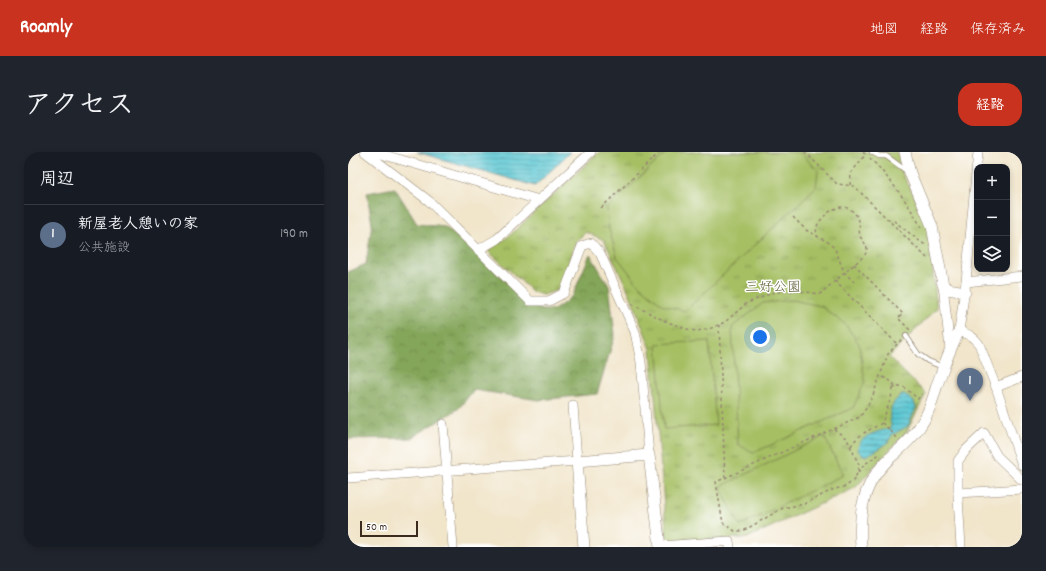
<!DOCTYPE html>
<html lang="ja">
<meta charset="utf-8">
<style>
body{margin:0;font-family:Dekko,"Klee One",sans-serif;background:#20242c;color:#f1f3f6}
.controls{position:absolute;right:12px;top:12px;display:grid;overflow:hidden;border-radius:8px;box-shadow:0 2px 6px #0003}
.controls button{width:36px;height:36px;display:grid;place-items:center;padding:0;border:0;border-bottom:1px solid #363941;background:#171b24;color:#f1f3f6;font:20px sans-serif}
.scale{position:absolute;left:12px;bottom:10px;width:58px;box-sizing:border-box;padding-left:4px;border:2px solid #3b2a1e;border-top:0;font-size:11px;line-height:14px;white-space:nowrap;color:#3b2a1e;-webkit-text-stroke:3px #fff;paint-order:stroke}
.you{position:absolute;left:412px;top:185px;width:14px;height:14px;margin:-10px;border:3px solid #fff;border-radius:50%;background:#1a73e8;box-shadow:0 0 0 6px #1a73e833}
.badge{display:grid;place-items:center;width:26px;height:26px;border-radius:50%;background:#c8321e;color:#fff;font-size:13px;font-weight:700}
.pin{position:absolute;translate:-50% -33px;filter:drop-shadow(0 1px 2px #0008)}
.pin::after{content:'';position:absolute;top:21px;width:14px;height:12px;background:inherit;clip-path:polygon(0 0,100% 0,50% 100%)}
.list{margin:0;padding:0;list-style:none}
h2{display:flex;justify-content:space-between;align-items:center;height:52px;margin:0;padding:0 16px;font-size:17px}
h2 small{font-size:13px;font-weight:400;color:#9ea1a6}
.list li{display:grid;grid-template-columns:26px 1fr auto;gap:12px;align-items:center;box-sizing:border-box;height:60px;padding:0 16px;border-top:1px solid #363941}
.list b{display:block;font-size:15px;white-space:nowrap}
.list p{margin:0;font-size:13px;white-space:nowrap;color:#9ea1a6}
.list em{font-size:13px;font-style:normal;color:#9ea1a6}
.icon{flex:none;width:22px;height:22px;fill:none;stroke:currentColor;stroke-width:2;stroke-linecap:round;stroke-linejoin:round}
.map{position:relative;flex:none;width:674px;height:395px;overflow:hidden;border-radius:16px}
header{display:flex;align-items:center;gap:24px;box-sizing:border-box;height:56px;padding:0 20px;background:#c8321e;color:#fff}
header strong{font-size:19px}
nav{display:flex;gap:22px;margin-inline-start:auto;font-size:14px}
.intro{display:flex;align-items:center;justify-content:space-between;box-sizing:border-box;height:96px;padding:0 24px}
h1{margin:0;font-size:28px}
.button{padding:10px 18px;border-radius:16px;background:#c8321e;color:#fff;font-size:14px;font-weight:700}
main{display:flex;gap:24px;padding:0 24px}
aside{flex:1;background:#171b24;border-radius:16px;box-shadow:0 2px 6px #0003}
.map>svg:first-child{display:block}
.forest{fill:url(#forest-crowns);stroke:#60683c}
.park{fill:url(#park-tufts);stroke:#707441}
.pitch{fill:#a6bf64;stroke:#707441}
.water{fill:url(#water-rules);stroke:#4a7878}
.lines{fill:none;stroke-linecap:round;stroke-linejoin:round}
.service-casing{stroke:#968874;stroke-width:6}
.minor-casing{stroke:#968874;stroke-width:10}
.tertiary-casing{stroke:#968874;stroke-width:12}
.path{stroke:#968874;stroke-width:1.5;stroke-dasharray:3 3;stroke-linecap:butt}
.service{stroke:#fff;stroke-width:4.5}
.minor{stroke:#fff;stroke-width:9}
.tertiary{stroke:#fff;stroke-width:11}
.labels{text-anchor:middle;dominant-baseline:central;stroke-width:3;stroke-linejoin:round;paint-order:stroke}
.park-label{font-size:14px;fill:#605e36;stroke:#fff}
</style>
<header>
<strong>Roamly</strong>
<nav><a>地図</a><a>経路</a><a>保存済み</a></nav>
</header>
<div class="intro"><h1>アクセス</h1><a class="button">経路</a></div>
<main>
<aside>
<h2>周辺<small></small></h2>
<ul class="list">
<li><span class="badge" style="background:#5c6f8a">1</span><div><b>新屋老人憩いの家</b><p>公共施設</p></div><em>190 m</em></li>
</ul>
</aside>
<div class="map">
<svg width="674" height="395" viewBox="0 0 674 395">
<defs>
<pattern id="forest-crowns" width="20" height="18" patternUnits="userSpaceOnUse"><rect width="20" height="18" fill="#84a65a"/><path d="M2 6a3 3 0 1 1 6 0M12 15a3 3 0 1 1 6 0" fill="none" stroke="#6d874a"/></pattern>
<pattern id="park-tufts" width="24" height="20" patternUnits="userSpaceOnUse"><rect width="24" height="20" fill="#a6bf64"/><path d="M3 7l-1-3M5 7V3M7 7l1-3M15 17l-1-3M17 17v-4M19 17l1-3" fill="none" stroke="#889b52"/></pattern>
<pattern id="water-rules" width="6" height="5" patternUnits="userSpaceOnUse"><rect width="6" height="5" fill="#5ac6d2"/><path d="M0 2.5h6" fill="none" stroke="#4ca1aa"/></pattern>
</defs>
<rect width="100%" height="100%" fill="#fff"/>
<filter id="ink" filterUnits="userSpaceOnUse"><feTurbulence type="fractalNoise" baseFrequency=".025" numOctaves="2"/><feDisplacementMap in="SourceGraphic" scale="8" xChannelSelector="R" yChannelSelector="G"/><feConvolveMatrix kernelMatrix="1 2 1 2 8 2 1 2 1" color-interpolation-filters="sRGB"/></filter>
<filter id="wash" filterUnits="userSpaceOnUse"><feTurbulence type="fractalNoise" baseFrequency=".012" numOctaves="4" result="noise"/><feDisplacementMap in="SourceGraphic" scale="16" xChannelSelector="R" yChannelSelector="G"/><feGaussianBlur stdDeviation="0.9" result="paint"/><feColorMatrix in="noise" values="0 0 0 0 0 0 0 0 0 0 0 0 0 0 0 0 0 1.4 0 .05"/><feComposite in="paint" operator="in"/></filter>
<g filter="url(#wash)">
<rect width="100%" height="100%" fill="#f1e5ca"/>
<path class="forest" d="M 47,36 L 69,72 L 97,75 L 137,109 L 181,152 L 194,158 L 206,158 L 216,151 L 225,143 L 242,102 L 261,134 L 267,183 L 249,242 L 191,248 L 126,238 L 110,257 L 63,286 L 0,287 L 0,120 L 18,112 L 24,72 L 19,41 Z"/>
<path class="park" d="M 251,0 L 550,0 L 554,21 L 579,67 L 589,156 L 541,205 L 578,242 L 559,279 L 507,336 L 399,386 L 319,389 L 303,197 L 281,140 L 256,88 L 238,80 L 228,89 L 216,128 L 210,138 L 195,143 L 185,140 L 140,99 L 161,84 Z"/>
<g class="pitch">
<path d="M 319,0 L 452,0 L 470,19 L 468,35 L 337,159 L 315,153 L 290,132 L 269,105 L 261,77 L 259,56 Z"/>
<path d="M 444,148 L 473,154 L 497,172 L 511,192 L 517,229 L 505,256 L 405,301 L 390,292 L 384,175 L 415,151 Z"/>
<path d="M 361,189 L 368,273 L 316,277 L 309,192 Z"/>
<path d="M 476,284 L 495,323 L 392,374 L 372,335 Z"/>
</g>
<g class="water">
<path d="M 69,0 L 222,0 L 187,34 Z"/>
<path d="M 556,242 L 566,250 L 568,256 L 560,274 L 544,283 L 540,290 L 534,295 L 518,304 L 513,302 L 510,298 C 510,284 530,279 541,277 L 543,274 C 543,270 541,265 542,261 C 543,254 549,244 556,242 Z"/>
</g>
</g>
<g filter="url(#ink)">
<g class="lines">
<defs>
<g id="service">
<path d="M 524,0 L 531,4 L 538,4 L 560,20"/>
<path d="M 558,184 L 570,202 L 580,209 L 595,215"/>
</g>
<g id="minor">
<path d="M 17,0 L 81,49 L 182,149 L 201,149 L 216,141 L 234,94 L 243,91 L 252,101 L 287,180 L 293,210 L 301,303"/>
<path d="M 26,0 L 191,48"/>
<path d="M 630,0 L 618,130 L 611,179 C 620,182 625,184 631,192 L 648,235 L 674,313"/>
<path d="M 130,98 L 149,87 L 243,0"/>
<path d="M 618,130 L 674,124"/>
<path d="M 595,133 L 602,197"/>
<path d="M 648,235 L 674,225"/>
<path d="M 95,272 L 105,395"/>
<path d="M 0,326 L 229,309 L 225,253"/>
<path d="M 610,341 L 674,337"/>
<path d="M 312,394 L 381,389 L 382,395"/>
<path d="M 613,395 L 610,345 L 610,309 L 618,298 L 636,281 L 649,304 L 674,328"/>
</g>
<g id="tertiary">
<path d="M 557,0 L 562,21 L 584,74 L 595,133 L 600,137 L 617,140"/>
<path d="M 236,395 L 229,309 L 301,303 L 312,395"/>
<path d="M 513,395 C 511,364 513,336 536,312 C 552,296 567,286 578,264 C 583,254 586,243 589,233 C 596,214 602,196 611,179"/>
</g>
</defs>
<use href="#service" class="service-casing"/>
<use href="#minor" class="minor-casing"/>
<use href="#tertiary" class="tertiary-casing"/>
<g class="path">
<path d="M 457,0 L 489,32 L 506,34 L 580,107"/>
<path d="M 515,0 L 519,4"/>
<path d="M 522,6 C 542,27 559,49 573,75"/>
<path d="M 502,33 L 503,21 L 517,3"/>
<path d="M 253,56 L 312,0"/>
<path d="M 445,65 L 458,78 L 480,90 L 487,97 L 496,120 L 506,130"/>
<path d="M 540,67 L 546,69 L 574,91 L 578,93"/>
<path d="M 506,112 L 555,162 L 550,166 L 564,180"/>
<path d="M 487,129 L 549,192"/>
<path d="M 284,152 L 315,168 L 338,177 L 349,179 L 361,177 L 377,170 L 399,151 L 427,140 L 451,139 L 472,142 L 516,104 C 522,96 518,93 513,86 C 508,76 517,69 503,58 C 492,49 476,62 470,72 C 468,76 468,80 469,84"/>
<path d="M 371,173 L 377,326"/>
<path d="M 545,237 L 549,234 L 555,234 L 570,247 L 573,242"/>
<path d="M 534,271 L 541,277 L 549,286 L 547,288"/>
<path d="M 486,277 L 499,287 L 511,313 L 510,320 L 505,329 L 498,334 L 484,338 L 456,352 L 435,356 L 395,379 L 387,379 L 376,372 L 374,366 L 368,330 L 512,265 L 519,255 L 525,243 L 540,202 L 554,187"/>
<path d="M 503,294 C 510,282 522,278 534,271 L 543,246 L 546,232 L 541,228 L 533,224"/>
<path d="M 510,320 L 517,312 L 533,301"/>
</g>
<use href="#service" class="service"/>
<use href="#minor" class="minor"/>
<use href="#tertiary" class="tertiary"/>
</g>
</g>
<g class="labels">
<g class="park-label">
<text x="425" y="136">三好公園</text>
</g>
</g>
</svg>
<div class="controls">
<button>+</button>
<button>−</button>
<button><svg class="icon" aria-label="layers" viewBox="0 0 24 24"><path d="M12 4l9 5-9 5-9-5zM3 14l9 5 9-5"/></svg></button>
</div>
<div class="scale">50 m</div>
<div class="you"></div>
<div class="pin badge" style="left:622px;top:249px;background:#5c6f8a">1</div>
</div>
</main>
